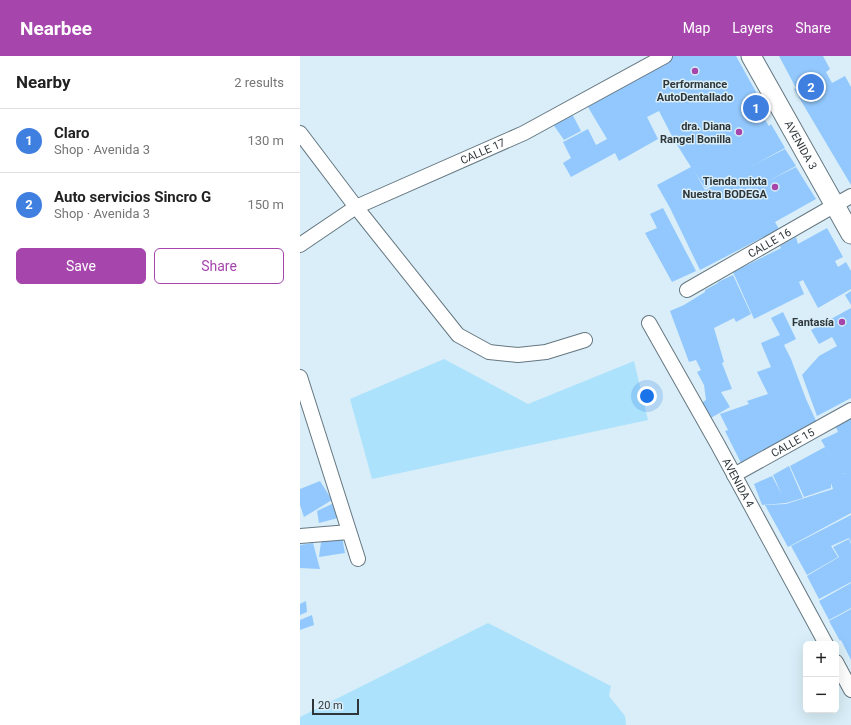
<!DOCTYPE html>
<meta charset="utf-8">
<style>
body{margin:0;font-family:Roboto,sans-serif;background:#f6f6f6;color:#222}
.controls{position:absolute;right:12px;bottom:12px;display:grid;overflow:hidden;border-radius:6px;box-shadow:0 4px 16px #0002}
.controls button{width:36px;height:36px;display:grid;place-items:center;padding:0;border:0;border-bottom:1px solid #e0e0e0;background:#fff;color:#222;font:20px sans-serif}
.scale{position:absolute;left:12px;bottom:10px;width:47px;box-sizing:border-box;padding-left:4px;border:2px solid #2e363a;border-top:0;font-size:11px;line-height:14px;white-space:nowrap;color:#2e363a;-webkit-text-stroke:3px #d9eef8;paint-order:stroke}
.you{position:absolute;left:347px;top:340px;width:14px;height:14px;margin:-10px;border:3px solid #fff;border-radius:50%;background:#1a73e8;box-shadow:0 0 0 6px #1a73e833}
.badge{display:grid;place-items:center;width:26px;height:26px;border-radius:50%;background:#a646ad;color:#fff;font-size:13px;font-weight:700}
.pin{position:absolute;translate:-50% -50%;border:2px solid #fff;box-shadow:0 1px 4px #0006}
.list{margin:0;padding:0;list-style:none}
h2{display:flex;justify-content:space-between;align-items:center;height:52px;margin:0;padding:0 16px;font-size:17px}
h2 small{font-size:13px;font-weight:400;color:#767676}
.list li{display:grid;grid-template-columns:26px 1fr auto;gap:12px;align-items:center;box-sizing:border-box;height:64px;padding:0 16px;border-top:1px solid #e0e0e0}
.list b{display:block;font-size:15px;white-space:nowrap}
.list p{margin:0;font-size:13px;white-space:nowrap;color:#767676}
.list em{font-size:13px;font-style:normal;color:#767676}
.actions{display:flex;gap:8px;padding:12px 16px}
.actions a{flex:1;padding:9px 0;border:1px solid #a646ad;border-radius:6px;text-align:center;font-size:14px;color:#a646ad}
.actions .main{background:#a646ad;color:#fff}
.map{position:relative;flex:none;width:551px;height:669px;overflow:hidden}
header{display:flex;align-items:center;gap:24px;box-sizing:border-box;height:56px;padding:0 20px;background:#a646ad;color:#fff}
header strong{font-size:19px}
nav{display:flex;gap:22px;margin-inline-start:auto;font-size:14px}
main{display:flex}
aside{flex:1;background:#fff}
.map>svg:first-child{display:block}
.green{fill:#ade2fc}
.building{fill:#92c8fd;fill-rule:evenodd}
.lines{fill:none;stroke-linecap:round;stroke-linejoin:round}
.street-casing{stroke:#657781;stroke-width:16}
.secondary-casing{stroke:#657781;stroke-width:21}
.street{stroke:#fff;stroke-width:14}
.secondary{stroke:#fff;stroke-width:19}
.poi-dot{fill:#a646ad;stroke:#d9eef8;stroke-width:1.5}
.labels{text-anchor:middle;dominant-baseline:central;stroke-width:3;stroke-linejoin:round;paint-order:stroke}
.poi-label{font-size:11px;font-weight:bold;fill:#2e363a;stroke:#d9eef8;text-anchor:end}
.street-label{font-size:11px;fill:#2e363a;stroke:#d9eef8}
</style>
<header>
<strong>Nearbee</strong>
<nav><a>Map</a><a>Layers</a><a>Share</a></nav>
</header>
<main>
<aside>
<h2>Nearby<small>2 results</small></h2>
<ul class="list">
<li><span class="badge" style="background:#3f7fe0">1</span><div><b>Claro</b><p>Shop · Avenida 3</p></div><em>130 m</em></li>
<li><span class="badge" style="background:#3f7fe0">2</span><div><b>Auto servicios Sincro G</b><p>Shop · Avenida 3</p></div><em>150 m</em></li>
</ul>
<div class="actions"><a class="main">Save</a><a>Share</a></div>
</aside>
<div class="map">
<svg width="551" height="669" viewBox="0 0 551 669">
<rect width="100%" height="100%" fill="#d9eef8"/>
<g class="green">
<path d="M 144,303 L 228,348 L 334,305 L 348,364 L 72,423 L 50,343 Z"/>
<path d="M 188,567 L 311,630 L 309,640 L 325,660 L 326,669 L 0,669 L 0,661 Z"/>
</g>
<g class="building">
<path d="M 368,0 L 436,0 L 465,52 L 459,55 L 469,70 L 471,68 L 485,92 L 452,110 L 485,93 L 496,110 L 468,125 L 496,111 L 516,143 L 475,166 L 479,173 L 400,214 L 370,152 L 357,129 L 391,111 L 374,84 L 359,55 L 347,61 L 358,83 L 319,105 L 315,97 L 271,121 L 263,107 L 271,102 L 263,86 L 288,73 L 296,89 L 307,83 L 285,46 ZM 395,116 L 405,132 L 428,120 L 429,122 L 405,134 Z"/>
<path d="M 479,0 L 523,0 L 530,13 L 526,16 L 532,27 L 545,20 L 551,31 L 551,129 L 494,33 L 496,32 Z"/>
<path d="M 269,52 L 281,75 L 264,84 L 250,64 Z"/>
<path d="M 363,152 L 396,215 L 372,226 L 345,177 L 357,172 L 350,158 Z"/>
<path d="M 527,172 L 543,201 L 535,205 L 538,211 L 546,206 L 551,215 L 551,233 L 518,252 L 503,224 L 499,226 L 504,238 L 454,263 L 433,216 L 481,192 L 480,190 L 496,181 L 498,188 Z"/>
<path d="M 433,219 L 451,258 L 436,266 L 434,262 L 414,272 L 424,306 L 422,307 L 432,333 L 421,336 L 430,351 L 409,363 L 401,347 L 406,344 L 404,329 L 397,316 L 401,314 L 396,304 L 389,306 L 370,255 L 384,249 L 405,236 L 405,234 L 418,227 L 418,226 Z"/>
<path d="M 551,235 L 551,249 L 545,239 Z"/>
<path d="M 551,252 L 551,342 L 517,360 L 502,319 L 519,300 L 537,290 L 532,281 L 519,288 L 511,274 Z"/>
<path d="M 483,256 L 496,283 L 484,289 L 491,303 L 506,343 L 517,367 L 485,383 L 441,407 L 425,375 L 428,374 L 420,358 L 449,348 L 447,345 L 468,338 L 457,316 L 471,311 L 461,287 L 480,279 L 471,262 Z"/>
<path d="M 551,361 L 551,416 L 541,418 L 551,416 L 551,457 L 488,491 L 465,449 L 486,448 L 533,433 L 531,427 L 531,432 L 504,441 L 490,410 L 525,391 L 534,406 L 521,384 L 538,376 L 535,369 Z"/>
<path d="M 489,410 L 503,442 L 486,447 L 462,449 L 454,428 L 472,420 L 482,439 L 473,419 Z"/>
<path d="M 20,425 L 32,444 L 4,461 L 0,449 L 0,433 Z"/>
<path d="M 34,447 L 38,462 L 19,467 L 17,455 Z"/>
<path d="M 551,459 L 551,486 L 549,482 L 531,490 L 538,501 L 507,519 L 491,490 Z"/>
<path d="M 42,481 L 45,497 L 19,501 L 21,486 Z"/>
<path d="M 549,483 L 551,488 L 551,526 L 519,543 L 507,520 L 539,501 L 533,491 Z"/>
<path d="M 13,487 L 20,513 L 0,512 L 0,489 Z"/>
<path d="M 551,527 L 551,552 L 529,564 L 519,545 Z"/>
<path d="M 6,545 L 7,556 L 0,559 L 0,548 Z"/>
<path d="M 551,553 L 551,604 L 541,584 L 540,585 L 529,565 Z"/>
<path d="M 12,559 L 14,569 L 0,574 L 0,564 Z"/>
</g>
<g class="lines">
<defs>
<g id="street">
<path d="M 0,77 L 56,151 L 158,279 L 189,296 L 218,299 L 246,296 L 285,284"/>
<path id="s1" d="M 0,189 L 56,151 L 224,77 L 365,0"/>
<path id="s2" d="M 387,234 L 551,140"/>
<path id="s3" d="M 349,267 L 418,389 L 526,588"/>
<path d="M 0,321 L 58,503"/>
<path id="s4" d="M 434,419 L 551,354"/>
<path d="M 0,480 L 49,476"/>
<path d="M 536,606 L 551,634"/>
</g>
<g id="secondary">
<path id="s5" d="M 451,0 L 551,178"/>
</g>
</defs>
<use href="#street" class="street-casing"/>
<use href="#secondary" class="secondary-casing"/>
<use href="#street" class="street"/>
<use href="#secondary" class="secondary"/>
</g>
<g class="poi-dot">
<circle cx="395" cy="15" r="4"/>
<circle cx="439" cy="76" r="4"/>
<circle cx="475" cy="131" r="4"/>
<circle cx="542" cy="266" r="4"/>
</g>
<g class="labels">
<g class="poi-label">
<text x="395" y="28" text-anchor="middle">Performance<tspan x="395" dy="13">AutoDentallado</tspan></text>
<text x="431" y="70">dra. Diana<tspan x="431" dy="13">Rangel Bonilla</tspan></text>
<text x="467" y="125">Tienda mixta<tspan x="467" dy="13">Nuestra BODEGA</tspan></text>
<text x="534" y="266">Fantasía</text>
</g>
<g class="street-label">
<text stroke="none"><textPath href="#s5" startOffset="102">AVENIDA 3</textPath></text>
<text stroke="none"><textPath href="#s1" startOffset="206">CALLE 17</textPath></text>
<text stroke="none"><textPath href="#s2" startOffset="95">CALLE 16</textPath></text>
<text stroke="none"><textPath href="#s4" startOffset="67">CALLE 15</textPath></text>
<text stroke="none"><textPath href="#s3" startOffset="183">AVENIDA 4</textPath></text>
</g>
</g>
</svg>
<div class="controls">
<button>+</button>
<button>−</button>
</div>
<div class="scale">20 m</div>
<div class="you"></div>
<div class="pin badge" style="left:456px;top:52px;background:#3f7fe0">1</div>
<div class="pin badge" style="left:511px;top:31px;background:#3f7fe0">2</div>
</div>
</main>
